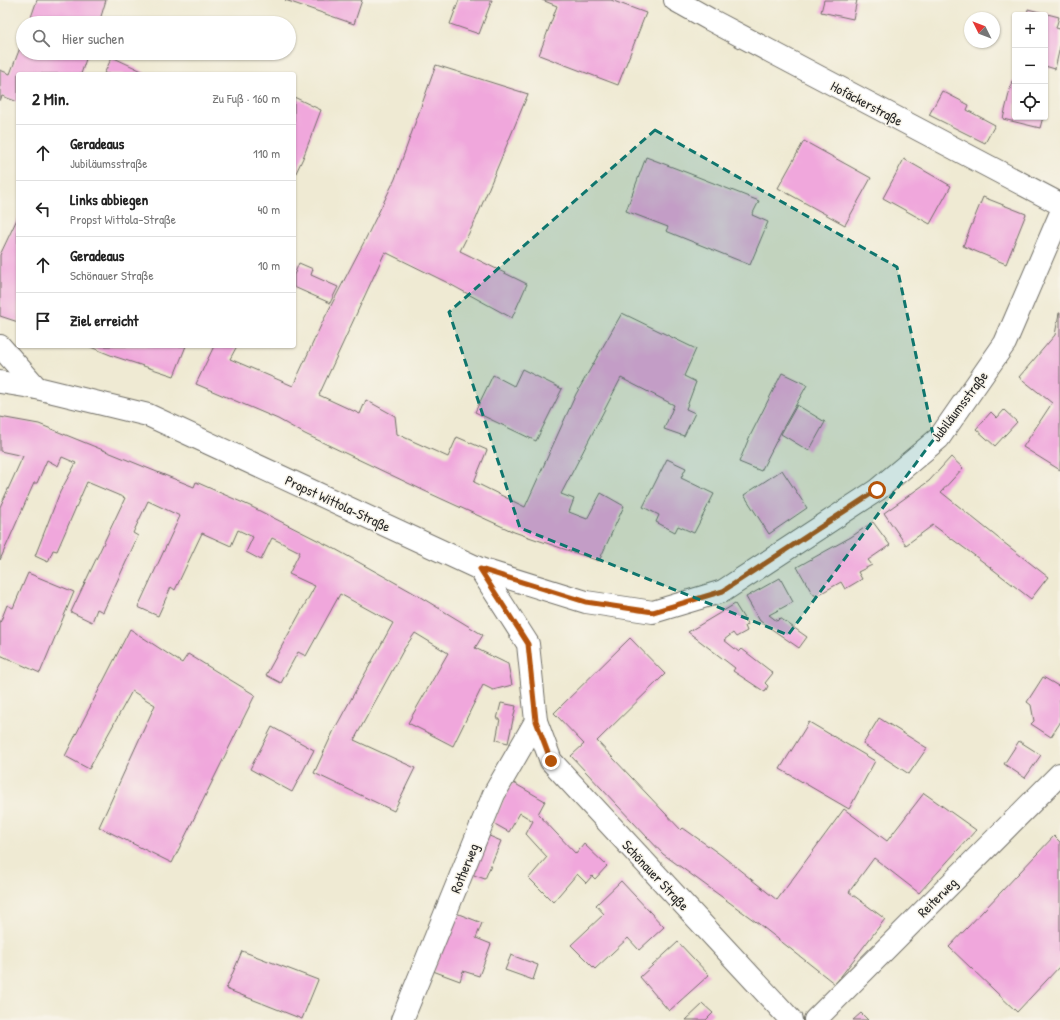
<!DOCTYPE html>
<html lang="de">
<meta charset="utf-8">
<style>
body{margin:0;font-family:"Patrick Hand",sans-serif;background:#f2f2f2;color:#222}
.controls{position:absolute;right:12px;top:12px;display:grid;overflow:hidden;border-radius:4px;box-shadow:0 1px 3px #0004}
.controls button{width:36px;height:36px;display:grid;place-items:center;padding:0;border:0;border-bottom:1px solid #e0e0e0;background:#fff;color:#222;font:20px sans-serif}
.compass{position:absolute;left:964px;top:12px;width:36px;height:36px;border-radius:50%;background:#fff;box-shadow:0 1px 3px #0004;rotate:312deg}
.stop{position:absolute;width:12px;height:12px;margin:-9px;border:3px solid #b45309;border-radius:50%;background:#fff}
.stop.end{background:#b45309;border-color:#fff;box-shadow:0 1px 4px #0008}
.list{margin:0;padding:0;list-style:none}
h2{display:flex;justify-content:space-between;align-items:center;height:52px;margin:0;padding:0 16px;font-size:17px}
h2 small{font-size:13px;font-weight:400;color:#767676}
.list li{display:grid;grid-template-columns:26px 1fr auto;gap:12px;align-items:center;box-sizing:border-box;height:56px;padding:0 16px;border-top:1px solid #e0e0e0}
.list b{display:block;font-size:15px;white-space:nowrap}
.list p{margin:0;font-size:13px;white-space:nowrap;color:#767676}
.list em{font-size:13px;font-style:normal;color:#767676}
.icon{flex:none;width:22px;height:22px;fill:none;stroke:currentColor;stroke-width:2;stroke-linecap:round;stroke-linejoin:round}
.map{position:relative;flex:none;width:1060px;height:1020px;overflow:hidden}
.search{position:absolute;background:#fff;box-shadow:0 1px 3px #0004;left:16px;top:16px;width:280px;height:44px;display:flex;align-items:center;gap:10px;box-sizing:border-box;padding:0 14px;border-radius:22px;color:#767676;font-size:15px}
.panel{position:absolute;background:#fff;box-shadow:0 1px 3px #0004;left:16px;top:72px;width:280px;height:276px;border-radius:4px}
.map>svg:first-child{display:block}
.building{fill:#f0a7dc}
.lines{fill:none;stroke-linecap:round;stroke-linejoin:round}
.minor-casing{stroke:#706e66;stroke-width:24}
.tertiary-casing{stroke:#706e66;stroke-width:24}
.minor{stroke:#fff;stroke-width:22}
.tertiary{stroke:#fff;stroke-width:22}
.route{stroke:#b45309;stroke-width:5}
.marked{fill:#0f766e;fill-opacity:0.2;stroke:#0f766e;stroke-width:3;stroke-dasharray:8 5;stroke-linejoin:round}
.labels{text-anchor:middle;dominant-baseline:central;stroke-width:3;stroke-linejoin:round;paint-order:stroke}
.street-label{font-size:14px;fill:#2b2b2b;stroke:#f7f3e8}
</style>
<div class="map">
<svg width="1060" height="1020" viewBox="0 0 1060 1020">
<rect width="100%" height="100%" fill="#f7f3e8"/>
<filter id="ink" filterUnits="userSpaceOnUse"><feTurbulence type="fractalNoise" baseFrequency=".025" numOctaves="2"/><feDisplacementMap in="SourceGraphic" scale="8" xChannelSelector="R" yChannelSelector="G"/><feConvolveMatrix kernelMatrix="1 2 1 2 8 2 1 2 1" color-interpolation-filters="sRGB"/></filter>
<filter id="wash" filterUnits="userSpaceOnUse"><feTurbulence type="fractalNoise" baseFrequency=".012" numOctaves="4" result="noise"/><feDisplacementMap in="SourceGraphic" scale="16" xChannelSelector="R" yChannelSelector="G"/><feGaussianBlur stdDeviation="0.9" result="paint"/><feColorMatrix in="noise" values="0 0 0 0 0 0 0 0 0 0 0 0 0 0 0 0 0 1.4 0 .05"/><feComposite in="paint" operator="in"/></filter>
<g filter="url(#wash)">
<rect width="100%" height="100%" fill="#efead3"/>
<g id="blocks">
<g class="building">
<path d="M 37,0 L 106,0 L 99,23 L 29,23 Z"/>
<path d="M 285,0 L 362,0 L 354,24 Z"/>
<path d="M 459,0 L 492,0 L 479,34 L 450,24 Z"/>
<path d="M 542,0 L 611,0 L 646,13 L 618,85 L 539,55 L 557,6 Z"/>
<path d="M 824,0 L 857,0 L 853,19 L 821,12 Z"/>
<path d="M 1028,9 L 1059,17 L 1056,28 L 1060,29 L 1060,47 L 1055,69 L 1045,66 L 1045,15 L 1027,15 Z"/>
<path d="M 23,40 L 23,53 L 88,53 L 81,74 L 18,74 L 18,102 L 2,96 L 0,101 L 0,70 L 10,74 Z"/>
<path d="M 112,57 L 144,72 L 143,74 L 104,74 Z"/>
<path d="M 436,65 L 528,94 L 476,219 L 460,251 L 527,284 L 512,318 L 446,282 L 385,252 L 319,395 L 360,414 L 366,400 L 395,416 L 397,434 L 448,457 L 457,437 L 487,450 L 474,482 L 525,507 L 576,394 L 622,313 L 696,349 L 684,376 L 696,382 L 686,409 L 695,413 L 684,436 L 664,429 L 674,405 L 621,378 L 561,494 L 574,499 L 569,512 L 587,519 L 601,493 L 624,506 L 599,561 L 514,532 L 431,494 L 305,434 L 278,419 L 196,384 L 214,346 L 237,346 L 230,359 L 293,386 L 323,321 L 364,242 L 395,179 Z"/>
<path d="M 1012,81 L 1015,81 L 1015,117 L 1043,117 L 1040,128 L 1003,119 Z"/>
<path d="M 942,91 L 969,105 L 967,110 L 995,125 L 985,143 L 929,115 Z"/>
<path d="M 294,97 L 321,110 L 303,158 L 294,177 Z"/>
<path d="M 804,141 L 871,178 L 845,225 L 778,188 Z"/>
<path d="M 646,157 L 688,173 L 759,201 L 752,215 L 768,222 L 750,265 L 666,231 L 668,227 L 626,211 Z"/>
<path d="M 904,159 L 951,186 L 930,224 L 883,198 Z"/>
<path d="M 983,197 L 1026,214 L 1006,264 L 963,246 Z"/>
<path d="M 18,217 L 18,322 L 0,316 L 0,255 Z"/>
<path d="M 299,263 L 313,269 L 311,275 L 338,287 L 330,303 L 294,287 L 294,275 Z"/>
<path d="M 1059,313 L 1060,313 L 1060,470 L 1023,447 L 1052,403 L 1019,377 L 1055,335 Z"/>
<path d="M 88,346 L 186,346 L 174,376 L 113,356 Z"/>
<path d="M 522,369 L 562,389 L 536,441 L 475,412 L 493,375 L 514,386 Z"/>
<path d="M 782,373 L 807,385 L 783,428 L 761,471 L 739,462 L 749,438 Z"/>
<path d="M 797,405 L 825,422 L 809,451 L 781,434 Z"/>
<path d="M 1004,410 L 1017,422 L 995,446 L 976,429 L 991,412 L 997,418 Z"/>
<path d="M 0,417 L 39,424 L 194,487 L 196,482 L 250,506 L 335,549 L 412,592 L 483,635 L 475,648 L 508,664 L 512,685 L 493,690 L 483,685 L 453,746 L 428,733 L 408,723 L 448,653 L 415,633 L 404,649 L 354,740 L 415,768 L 394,811 L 314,773 L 334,730 L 393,623 L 340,594 L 306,656 L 298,652 L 281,683 L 266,675 L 315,586 L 289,574 L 300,552 L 272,538 L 261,560 L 246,552 L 253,537 L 238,530 L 231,546 L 202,533 L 175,590 L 171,587 L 158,616 L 138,607 L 180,516 L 148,501 L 133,533 L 138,536 L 103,612 L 97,609 L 92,622 L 71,612 L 125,498 L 87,482 L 57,551 L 53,550 L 48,562 L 35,556 L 60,492 L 76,463 L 62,457 L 58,466 L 47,460 L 37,483 L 34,483 L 0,560 L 0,507 L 23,456 L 0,451 Z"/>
<path d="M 951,457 L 963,468 L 941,492 L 1003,542 L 1048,577 L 1031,599 L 986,564 L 933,525 L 906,545 L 884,513 L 929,481 Z"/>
<path d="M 667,459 L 686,468 L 681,478 L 714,494 L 694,533 L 678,526 L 675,532 L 656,522 L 659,515 L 643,507 Z"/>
<path d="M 782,470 L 807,508 L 769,534 L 744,495 Z"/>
<path d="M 873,522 L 890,545 L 868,560 L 872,565 L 858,572 L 862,579 L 845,589 L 841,582 L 816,596 L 812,593 L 797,567 L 851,537 Z"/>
<path d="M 28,573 L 74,592 L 40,673 L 0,655 L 0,623 L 7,605 L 13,608 Z"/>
<path d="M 780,578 L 793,602 L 769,615 L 777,621 L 780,618 L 807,637 L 799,648 L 760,621 L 746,597 Z"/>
<path d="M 735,604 L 748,625 L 745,626 L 747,631 L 736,637 L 733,633 L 724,640 L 739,652 L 742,649 L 773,673 L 765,683 L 768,686 L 765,692 L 733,671 L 735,668 L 688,632 Z"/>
<path d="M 130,629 L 182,663 L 188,654 L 255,695 L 172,863 L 99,827 L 155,705 L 132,691 L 89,769 L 65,756 Z"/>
<path d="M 630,638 L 665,674 L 597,741 L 681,830 L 683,828 L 721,855 L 777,900 L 844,809 L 887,841 L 924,793 L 976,830 L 919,893 L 874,858 L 849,892 L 885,919 L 835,984 L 759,924 L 663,854 L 571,756 L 584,744 L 554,713 Z"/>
<path d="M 1043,677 L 1060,687 L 1060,723 L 1051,737 L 1031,724 L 1034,721 L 1031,705 L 1027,702 Z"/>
<path d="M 501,703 L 516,706 L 508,743 L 496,740 L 500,719 L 497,719 Z"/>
<path d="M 879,718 L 927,748 L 909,774 L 863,744 Z"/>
<path d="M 809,722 L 875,761 L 849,809 L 780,769 Z"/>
<path d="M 272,727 L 314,750 L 292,792 L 250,769 Z"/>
<path d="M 1019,741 L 1041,755 L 1025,778 L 1004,764 Z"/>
<path d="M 512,782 L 545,801 L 538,814 L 576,854 L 584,844 L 607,866 L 595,879 L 592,876 L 586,883 L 577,874 L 553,902 L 529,878 L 547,857 L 526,834 L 533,821 L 520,813 L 509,832 L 493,823 Z"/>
<path d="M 487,835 L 501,841 L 485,879 L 471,874 Z"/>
<path d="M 1054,836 L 1060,842 L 1060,966 L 1017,1012 L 949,947 Z"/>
<path d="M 621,881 L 664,927 L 639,950 L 628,938 L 595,969 L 571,945 L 604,914 L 596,905 Z"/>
<path d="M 456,913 L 482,923 L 476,938 L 491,944 L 479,976 L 463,971 L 460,981 L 433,971 Z"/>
<path d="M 678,942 L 709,975 L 669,1011 L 640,977 Z"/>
<path d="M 242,951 L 318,980 L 302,1019 L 226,989 Z"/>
<path d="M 511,955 L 538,965 L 533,980 L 505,970 Z"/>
<path d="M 703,1004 L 713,1013 L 706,1020 L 686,1020 Z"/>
<path d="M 861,1013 L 868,1020 L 853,1020 Z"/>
</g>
</g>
</g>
<g filter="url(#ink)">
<use href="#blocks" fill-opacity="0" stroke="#706e66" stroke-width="1"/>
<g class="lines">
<defs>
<g id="minor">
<path d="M 675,0 L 709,19 L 1060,204"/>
<path d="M 0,346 L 37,388"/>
<path d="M 480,569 L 586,602 L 653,612 L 723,591 L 877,490 L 939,438 L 1005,343 L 1060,215"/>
<path d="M 402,1020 L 494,794 L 536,721"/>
<path d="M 815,1020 L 1060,774"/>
</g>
<path id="tertiary" d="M 0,382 L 37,388 L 148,415 L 480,569 L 528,644 L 536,721 L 551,761 L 791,1020"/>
</defs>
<use href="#minor" class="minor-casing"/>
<use href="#tertiary" class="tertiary-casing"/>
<use href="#minor" class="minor"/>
<use href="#tertiary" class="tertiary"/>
</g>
</g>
<g class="lines" filter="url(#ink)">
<path class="route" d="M 551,761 L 536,721 L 528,644 L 480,569 L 586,602 L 653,612 L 723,591 L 877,490"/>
</g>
<path class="marked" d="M 655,130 L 897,267 L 934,439 L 788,635 L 520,528 L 449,312 Z"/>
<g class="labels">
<g class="street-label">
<text transform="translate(867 103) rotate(28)">Hofäckerstraße</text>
<text transform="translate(959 406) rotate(-53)">Jubiläumsstraße</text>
<text transform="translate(338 503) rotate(25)">Propst Wittola-Straße</text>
<text transform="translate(464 868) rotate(-68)">Rotherweg</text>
<text transform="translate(656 875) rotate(47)">Schönauer Straße</text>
<text transform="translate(937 897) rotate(-45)">Reiterweg</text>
</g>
</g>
</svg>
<div class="controls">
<button>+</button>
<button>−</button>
<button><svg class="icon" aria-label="locate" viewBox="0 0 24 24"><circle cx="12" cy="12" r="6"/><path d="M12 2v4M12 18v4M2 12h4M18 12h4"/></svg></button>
</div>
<svg class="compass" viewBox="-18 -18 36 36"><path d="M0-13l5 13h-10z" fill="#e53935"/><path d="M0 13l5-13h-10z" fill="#767676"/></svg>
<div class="stop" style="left:877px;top:490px"></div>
<div class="stop end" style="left:551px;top:761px"></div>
<div class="search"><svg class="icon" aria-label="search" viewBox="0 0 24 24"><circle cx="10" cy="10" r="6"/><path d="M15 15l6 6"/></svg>Hier suchen</div>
<section class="panel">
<h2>2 Min.<small>Zu Fuß · 160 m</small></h2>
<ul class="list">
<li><svg class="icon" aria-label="ahead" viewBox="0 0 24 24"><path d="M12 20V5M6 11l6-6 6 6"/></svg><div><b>Geradeaus</b><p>Jubiläumsstraße</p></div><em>110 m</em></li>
<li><svg class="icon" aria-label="left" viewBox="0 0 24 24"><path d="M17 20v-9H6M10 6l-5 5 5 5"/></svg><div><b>Links abbiegen</b><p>Propst Wittola-Straße</p></div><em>40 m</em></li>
<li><svg class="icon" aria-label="ahead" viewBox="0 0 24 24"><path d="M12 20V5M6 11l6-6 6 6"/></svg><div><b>Geradeaus</b><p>Schönauer Straße</p></div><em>10 m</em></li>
<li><svg class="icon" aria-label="arrive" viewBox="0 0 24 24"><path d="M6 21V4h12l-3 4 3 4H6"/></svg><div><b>Ziel erreicht</b></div></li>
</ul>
</section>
</div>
